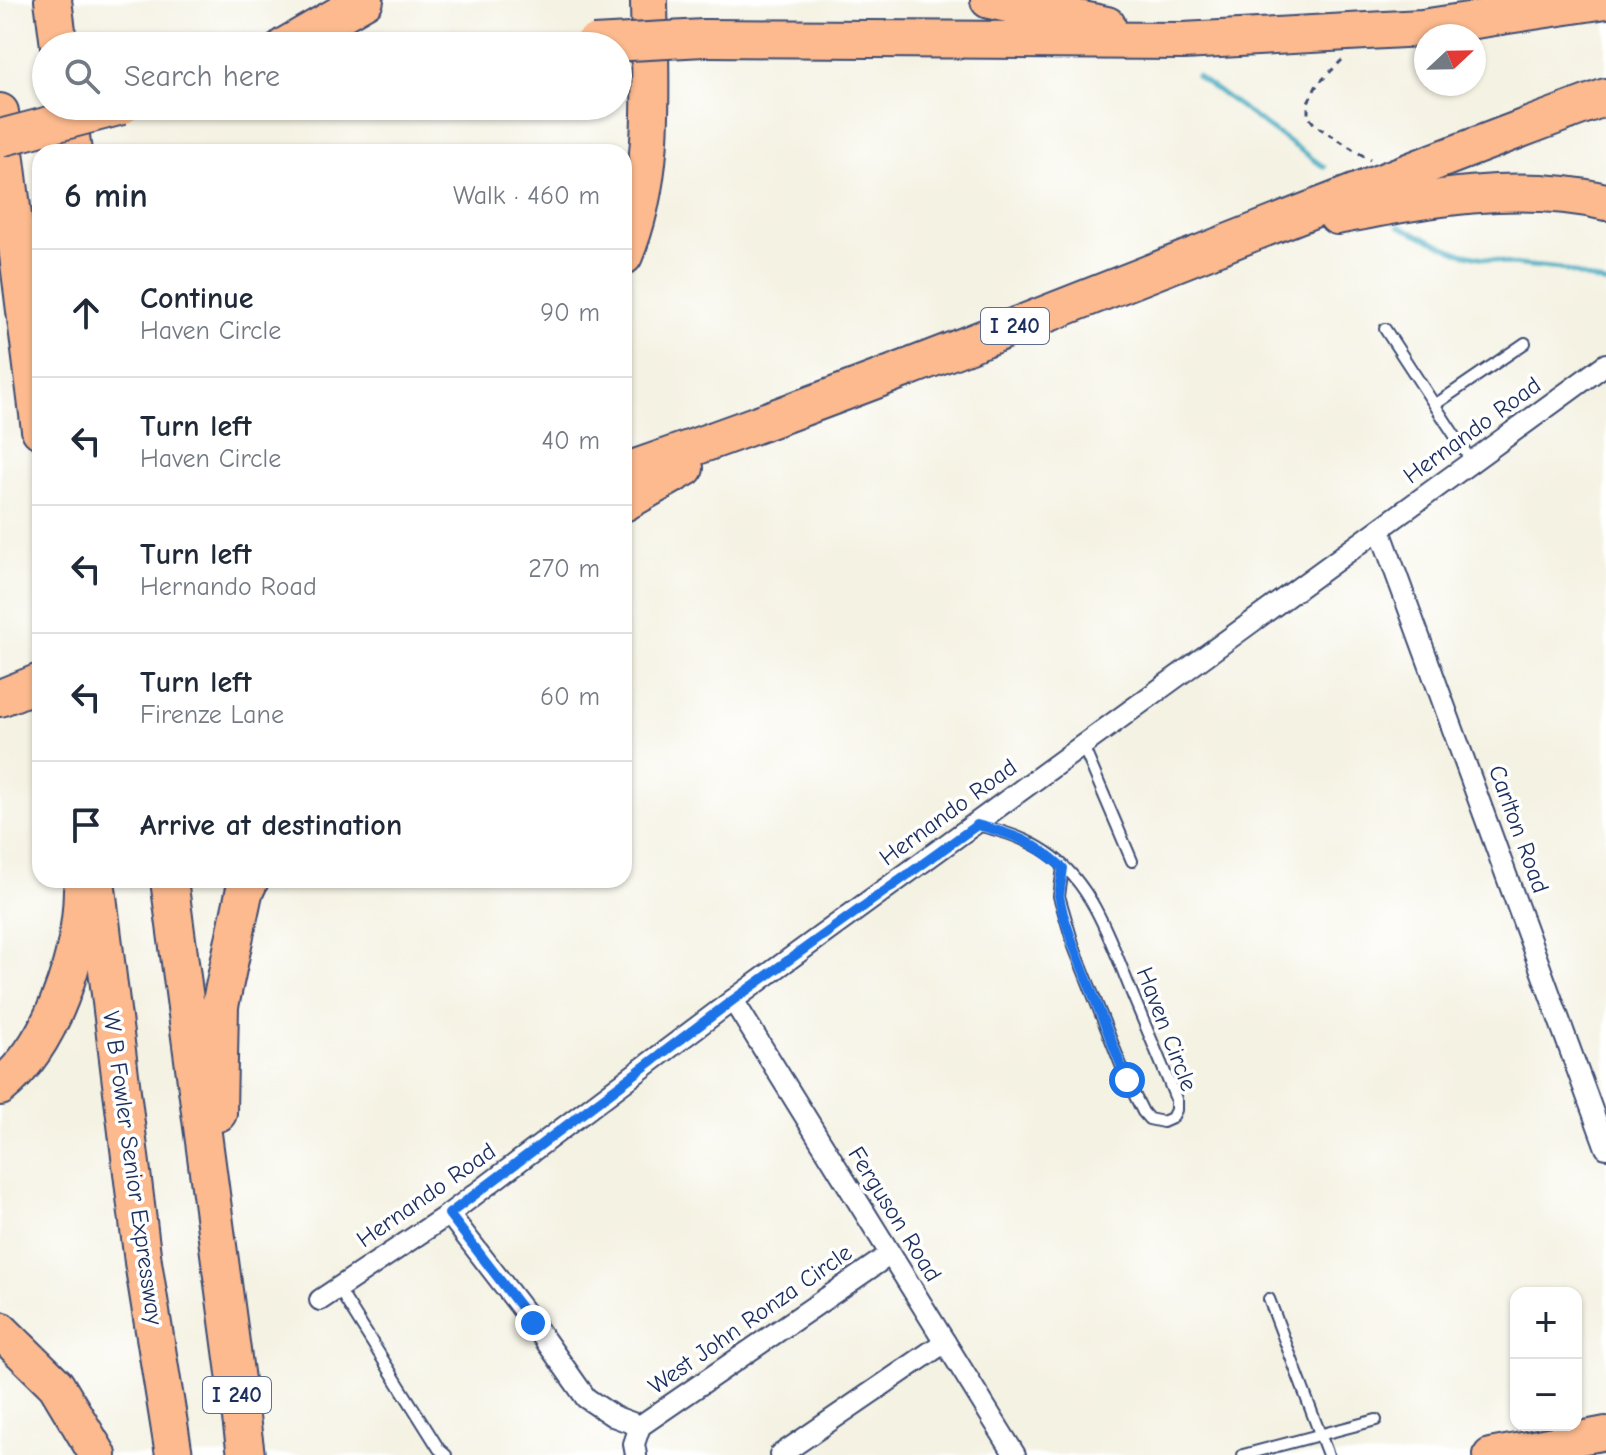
<!DOCTYPE html>
<meta charset="utf-8">
<style>
body{margin:0;font-family:"Comic Neue",sans-serif;background:#f2f2f3;color:#1f2937}
.controls{position:absolute;right:24px;bottom:24px;display:grid;overflow:hidden;border-radius:16px;box-shadow:0 2px 6px #0004}
.controls button{width:72px;height:72px;display:grid;place-items:center;padding:0;border:0;border-bottom:2px solid #e0e1e3;background:#fff;color:#1f2937;font:40px sans-serif}
.compass{position:absolute;left:1414px;top:24px;width:72px;height:72px;border-radius:50%;background:#fff;box-shadow:0 2px 6px #0004;rotate:68deg}
.stop{position:absolute;width:24px;height:24px;margin:-18px;border:6px solid #1a73e8;border-radius:50%;background:#fff}
.stop.end{background:#1a73e8;border-color:#fff;box-shadow:0 2px 8px #0008}
.list{margin:0;padding:0;list-style:none}
h2{display:flex;justify-content:space-between;align-items:center;height:104px;margin:0;padding:0 32px;font-size:34px}
h2 small{font-size:26px;font-weight:400;color:#747a83}
.list li{display:grid;grid-template-columns:52px 1fr auto;gap:24px;align-items:center;box-sizing:border-box;height:128px;padding:0 32px;border-top:2px solid #e0e1e3}
.list b{display:block;font-size:30px;white-space:nowrap}
.list p{margin:0;font-size:26px;white-space:nowrap;color:#747a83}
.list em{font-size:26px;font-style:normal;color:#747a83}
.icon{flex:none;width:44px;height:44px;fill:none;stroke:currentColor;stroke-width:2;stroke-linecap:round;stroke-linejoin:round}
.map{position:relative;flex:none;width:1606px;height:1455px;overflow:hidden}
.search{position:absolute;background:#fff;box-shadow:0 2px 6px #0004;left:32px;top:32px;width:600px;height:88px;display:flex;align-items:center;gap:20px;box-sizing:border-box;padding:0 28px;border-radius:44px;color:#747a83;font-size:30px}
.panel{position:absolute;background:#fff;box-shadow:0 2px 6px #0004;left:32px;top:144px;width:600px;height:744px;border-radius:24px}
.map>svg:first-child{display:block}
.lines{fill:none;stroke-linecap:round;stroke-linejoin:round}
.stream{stroke:#3da8bd;stroke-width:5}
.lane-casing{stroke:#3c4c72;stroke-width:14}
.street-casing{stroke:#3c4c72;stroke-width:24}
.primary-casing{stroke:#3c4c72;stroke-width:36}
.highway-casing{stroke:#3c4c72;stroke-width:40}
.path{stroke:#3c4c72;stroke-width:3;stroke-dasharray:6 6;stroke-linecap:butt}
.lane{stroke:#fff;stroke-width:10}
.street{stroke:#fff;stroke-width:20}
.primary{stroke:#fcba8e;stroke-width:32}
.highway{stroke:#fcba8e;stroke-width:36}
.highway-bridge-casing{stroke:#3c4c72;stroke-width:40;stroke-linecap:butt}
.highway-bridge{stroke:#fcba8e;stroke-width:36}
.route{stroke:#1a73e8;stroke-width:10}
.labels{text-anchor:middle;dominant-baseline:central;stroke-width:7;stroke-linejoin:round;paint-order:stroke}
.shield{fill:#fff;stroke:#5f6d8e;stroke-width:2}
.shield-label{font-size:22px;font-weight:bold;fill:#1b2f5e}
.street-label{font-size:24px;fill:#1b2f5e;stroke:#fff}
</style>
<div class="map">
<svg width="1606" height="1455" viewBox="0 0 1606 1455">
<rect width="100%" height="100%" fill="#fff"/>
<filter id="ink" filterUnits="userSpaceOnUse"><feTurbulence type="fractalNoise" baseFrequency=".0125" numOctaves="2"/><feDisplacementMap in="SourceGraphic" scale="16" xChannelSelector="R" yChannelSelector="G"/><feConvolveMatrix kernelMatrix="1 2 1 2 8 2 1 2 1" color-interpolation-filters="sRGB"/></filter>
<filter id="wash" filterUnits="userSpaceOnUse"><feTurbulence type="fractalNoise" baseFrequency=".006" numOctaves="4" result="noise"/><feDisplacementMap in="SourceGraphic" scale="32" xChannelSelector="R" yChannelSelector="G"/><feGaussianBlur stdDeviation="1.8" result="paint"/><feColorMatrix in="noise" values="0 0 0 0 0 0 0 0 0 0 0 0 0 0 0 0 0 1.4 0 .05"/><feComposite in="paint" operator="in"/></filter>
<g filter="url(#wash)">
<rect width="100%" height="100%" fill="#f4f2e2"/>
<g class="lines">
<g class="stream">
<path d="M 1197,76 L 1324,167"/>
<path d="M 1399,226 L 1457,252 L 1510,264 L 1561,269 L 1606,284"/>
</g>
</g>
</g>
<g filter="url(#ink)">
<g class="lines">
<defs>
<g id="lane">
<path d="M 1385,329 L 1472,462"/>
<path d="M 1436,404 L 1525,343"/>
<path d="M 1083,746 L 1132,861"/>
<path d="M 977,825 C 999,830 1020,836 1040,848 C 1091,877 1110,940 1131,991 C 1146,1027 1161,1063 1176,1099 L 1176,1110 L 1172,1118 L 1163,1122 L 1149,1119 L 1143,1112 L 1127,1080 L 1074,947 L 1059,896 L 1063,868"/>
<path d="M 338,1288 L 439,1449 L 446,1455"/>
<path d="M 1269,1299 L 1328,1455"/>
<path d="M 1243,1455 L 1376,1420"/>
</g>
<g id="street">
<path d="M 1380,530 L 1606,1148"/>
<path d="M 733,1000 L 1015,1455"/>
<path d="M 449,1214 L 533,1323 L 586,1398 L 613,1416 L 640,1426 L 634,1444 L 636,1455"/>
<path d="M 320,1300 L 449,1214 L 733,1000 L 1606,364"/>
<path d="M 640,1426 L 889,1255"/>
<path d="M 780,1455 L 945,1342"/>
</g>
<path id="primary" d="M 1490,1455 L 1606,1433"/>
<g id="highway">
<path d="M 53,0 L 59,46"/>
<path d="M 989,0 L 1107,25"/>
<path d="M 704,38 L 1183,41 L 1422,28 L 1606,0"/>
<path d="M 285,46 L 365,0"/>
<path d="M 67,106 L 73,152"/>
<path d="M 0,112 L 40,430"/>
<path d="M 1337,216 C 1425,199 1517,181 1606,202"/>
<path d="M 624,256 C 658,175 650,85 649,0"/>
<path d="M 624,472 C 955,357 1277,218 1606,97"/>
<path d="M 624,503 L 685,468"/>
<path d="M 0,698 L 40,682"/>
<path d="M 96,880 L 143,1262 L 174,1455"/>
<path d="M 169,880 L 246,1455"/>
<path d="M 0,1087 C 53,1044 81,956 82,890"/>
<path d="M 218,1113 L 220,1006 L 244,893 L 250,880"/>
<path d="M 0,1330 L 56,1385 L 98,1455"/>
</g>
</defs>
<use href="#lane" class="lane-casing"/>
<use href="#street" class="street-casing"/>
<use href="#primary" class="primary-casing"/>
<use href="#highway" class="highway-casing"/>
<path class="path" d="M 1342,60 L 1317,85 L 1308,102 L 1308,116 L 1315,125 L 1370,160"/>
<use href="#lane" class="lane"/>
<use href="#street" class="street"/>
<use href="#primary" class="primary"/>
<use href="#highway" class="highway"/>
<defs>
<g id="highway-bridge">
<path d="M 593,44 L 704,38"/>
<path d="M 0,138 L 122,106"/>
</g>
</defs>
<use href="#highway-bridge" class="highway-bridge-casing"/>
<use href="#highway-bridge" class="highway-bridge"/>
</g>
</g>
<g class="lines" filter="url(#ink)">
<path class="route" d="M 533,1323 L 449,1214 L 733,1000 L 977,825 C 1013,834 1035,842 1063,868 L 1059,896 L 1063,914 L 1074,947 L 1127,1080"/>
</g>
<g class="labels">
<g class="shield">
<rect x="981" y="308" width="68" height="36" rx="6"/>
<rect x="203" y="1377" width="68" height="36" rx="6"/>
</g>
<g class="shield-label">
<text x="1015" y="326">I 240</text>
<text x="237" y="1395">I 240</text>
</g>
<g class="street-label">
<text transform="translate(1472 430) rotate(-36)">Hernando Road</text>
<text transform="translate(948 812) rotate(-36)">Hernando Road</text>
<text transform="translate(1519 829) rotate(70)">Carlton Road</text>
<text transform="translate(1167 1029) rotate(69)">Haven Circle</text>
<text transform="translate(133 1168) rotate(82)">W B Fowler Senior Expressway</text>
<text transform="translate(426 1195) rotate(-35)">Hernando Road</text>
<text transform="translate(895 1214) rotate(58)">Ferguson Road</text>
<text transform="translate(750 1319) rotate(-35)">West John Ronza Circle</text>
</g>
</g>
</svg>
<div class="controls">
<button>+</button>
<button>−</button>
</div>
<svg class="compass" viewBox="-18 -18 36 36"><path d="M0-13l5 13h-10z" fill="#e53935"/><path d="M0 13l5-13h-10z" fill="#747a83"/></svg>
<div class="stop" style="left:1127px;top:1080px"></div>
<div class="stop end" style="left:533px;top:1323px"></div>
<div class="search"><svg class="icon" aria-label="search" viewBox="0 0 24 24"><circle cx="10" cy="10" r="6"/><path d="M15 15l6 6"/></svg>Search here</div>
<section class="panel">
<h2>6 min<small>Walk · 460 m</small></h2>
<ul class="list">
<li><svg class="icon" aria-label="ahead" viewBox="0 0 24 24"><path d="M12 20V5M6 11l6-6 6 6"/></svg><div><b>Continue</b><p>Haven Circle</p></div><em>90 m</em></li>
<li><svg class="icon" aria-label="left" viewBox="0 0 24 24"><path d="M17 20v-9H6M10 6l-5 5 5 5"/></svg><div><b>Turn left</b><p>Haven Circle</p></div><em>40 m</em></li>
<li><svg class="icon" aria-label="left" viewBox="0 0 24 24"><path d="M17 20v-9H6M10 6l-5 5 5 5"/></svg><div><b>Turn left</b><p>Hernando Road</p></div><em>270 m</em></li>
<li><svg class="icon" aria-label="left" viewBox="0 0 24 24"><path d="M17 20v-9H6M10 6l-5 5 5 5"/></svg><div><b>Turn left</b><p>Firenze Lane</p></div><em>60 m</em></li>
<li><svg class="icon" aria-label="arrive" viewBox="0 0 24 24"><path d="M6 21V4h12l-3 4 3 4H6"/></svg><div><b>Arrive at destination</b></div></li>
</ul>
</section>
</div>
